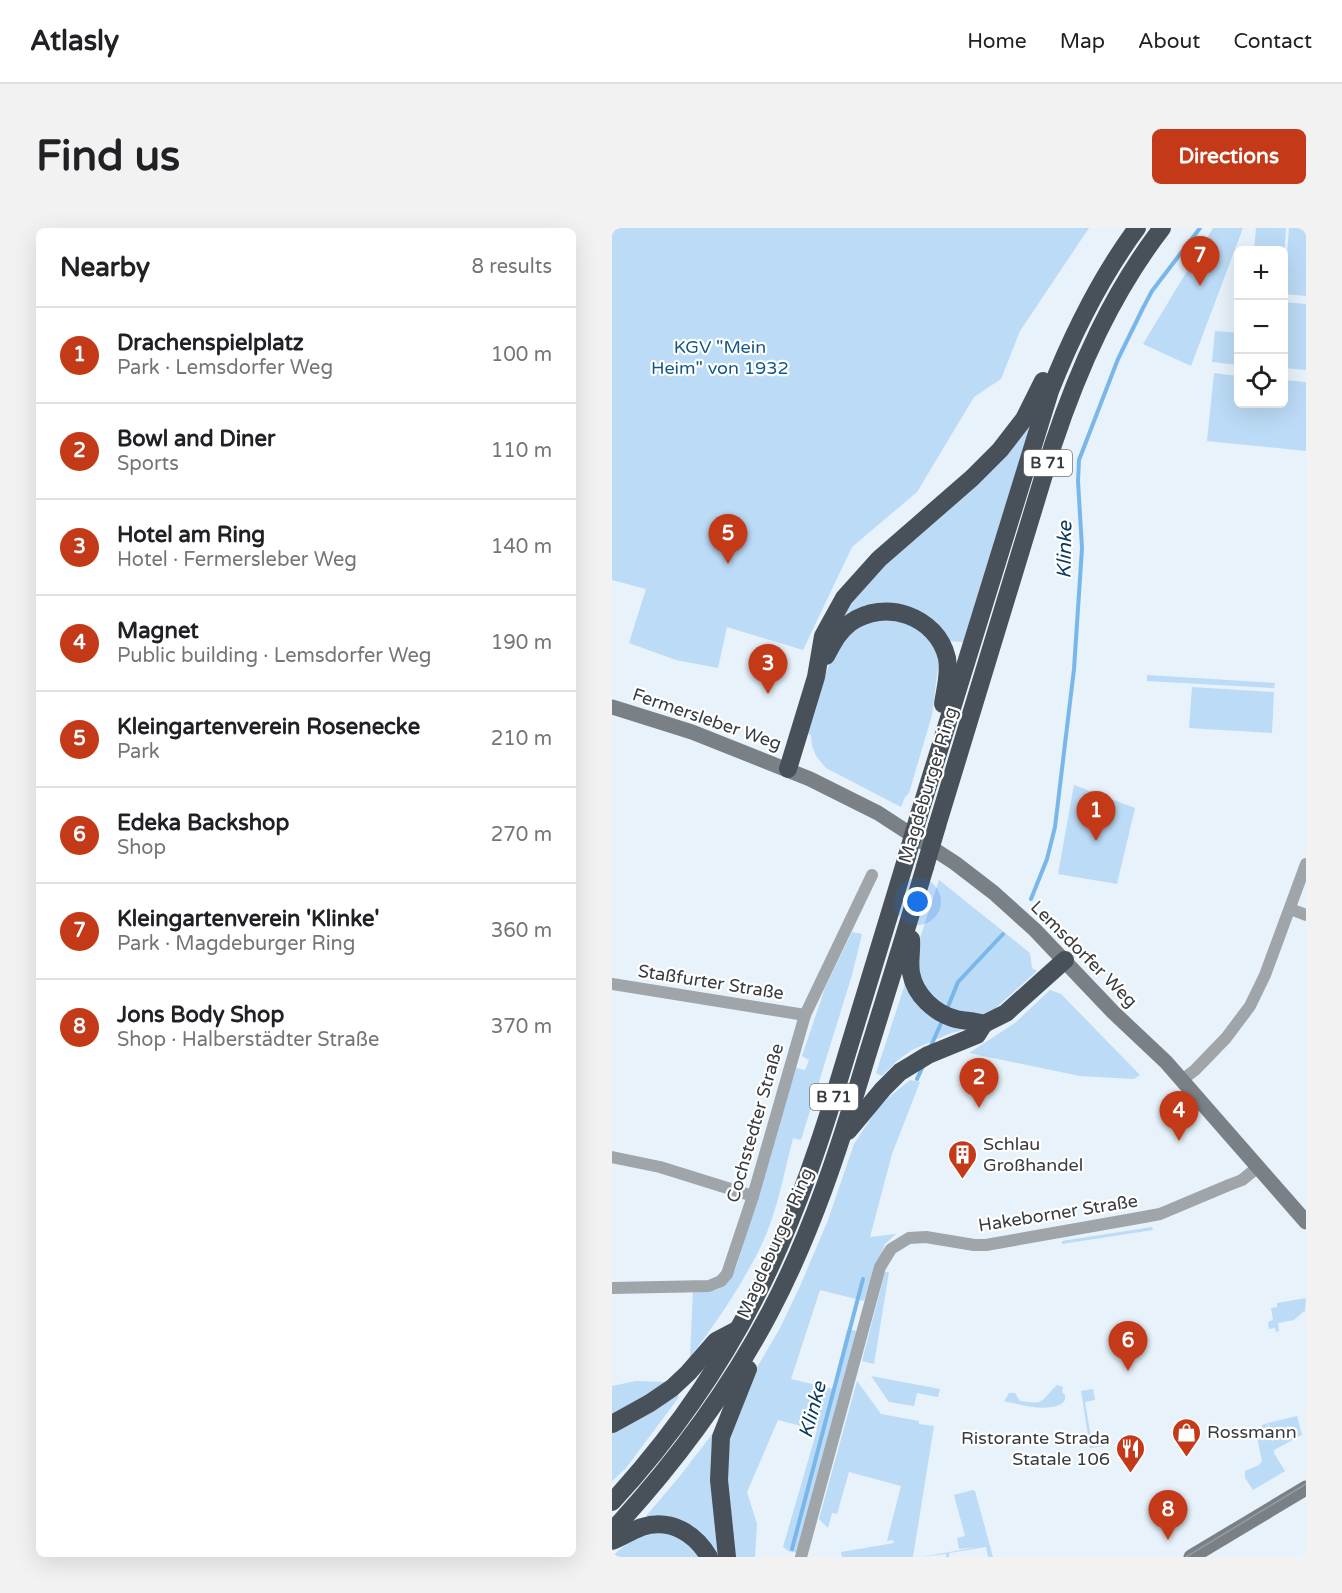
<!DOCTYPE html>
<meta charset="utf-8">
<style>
body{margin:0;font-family:"Varela Round",sans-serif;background:#f2f2f2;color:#202124}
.controls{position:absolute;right:18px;top:18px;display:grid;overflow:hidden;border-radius:9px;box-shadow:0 6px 24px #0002}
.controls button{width:54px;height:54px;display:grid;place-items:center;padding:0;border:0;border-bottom:2px solid #e0e0e0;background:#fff;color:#202124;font:30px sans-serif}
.you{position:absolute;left:306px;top:674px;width:21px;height:21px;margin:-15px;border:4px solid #fff;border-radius:50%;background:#1a73e8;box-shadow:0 0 0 9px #1a73e833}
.badge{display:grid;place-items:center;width:39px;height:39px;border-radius:50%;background:#c43a18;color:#fff;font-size:20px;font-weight:700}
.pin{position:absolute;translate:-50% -50px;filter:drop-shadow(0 2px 3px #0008)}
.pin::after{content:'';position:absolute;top:32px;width:21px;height:18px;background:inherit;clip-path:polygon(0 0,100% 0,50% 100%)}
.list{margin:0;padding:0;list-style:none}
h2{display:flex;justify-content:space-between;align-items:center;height:78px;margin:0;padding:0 24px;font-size:26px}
h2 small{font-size:20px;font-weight:400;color:#757577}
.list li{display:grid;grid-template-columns:39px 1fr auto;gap:18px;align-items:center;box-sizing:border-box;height:96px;padding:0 24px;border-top:2px solid #e0e0e0}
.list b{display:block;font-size:22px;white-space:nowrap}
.list p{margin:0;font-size:20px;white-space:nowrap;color:#757577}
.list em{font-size:20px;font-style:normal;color:#757577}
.icon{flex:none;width:33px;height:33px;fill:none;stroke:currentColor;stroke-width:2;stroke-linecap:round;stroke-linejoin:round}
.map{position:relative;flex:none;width:694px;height:1329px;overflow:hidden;border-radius:9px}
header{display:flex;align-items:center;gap:36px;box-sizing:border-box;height:84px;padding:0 30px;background:#fff;border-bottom:2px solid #e0e0e0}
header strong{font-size:28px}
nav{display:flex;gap:33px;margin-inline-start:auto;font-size:21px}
.intro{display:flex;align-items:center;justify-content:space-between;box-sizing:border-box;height:144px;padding:0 36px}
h1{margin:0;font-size:42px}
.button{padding:15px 27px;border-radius:9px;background:#c43a18;color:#fff;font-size:21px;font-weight:700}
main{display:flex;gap:36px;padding:0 36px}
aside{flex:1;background:#fff;border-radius:9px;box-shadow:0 6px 24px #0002}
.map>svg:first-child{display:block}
.green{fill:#bcdbf6}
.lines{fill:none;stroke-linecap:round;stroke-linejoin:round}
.stream{stroke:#79b7eb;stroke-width:4}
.street{stroke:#a0a5a9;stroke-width:12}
.secondary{stroke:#7a8186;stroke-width:15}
.highway{stroke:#485159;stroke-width:18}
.tram{stroke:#949ba2;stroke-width:1.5}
.highway-bridge{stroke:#485159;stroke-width:18}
.labels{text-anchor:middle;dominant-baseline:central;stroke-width:4.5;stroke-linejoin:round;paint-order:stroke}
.shield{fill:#fff;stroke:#747679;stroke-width:1.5}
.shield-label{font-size:16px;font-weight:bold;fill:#383c40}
.park-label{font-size:18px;fill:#125989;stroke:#fff}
.street-label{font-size:18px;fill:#383c40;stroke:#fff}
.poi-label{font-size:18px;fill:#383c40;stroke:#fff;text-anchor:start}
.water-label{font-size:20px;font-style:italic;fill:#0a3b5d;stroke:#fff}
</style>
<header>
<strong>Atlasly</strong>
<nav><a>Home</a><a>Map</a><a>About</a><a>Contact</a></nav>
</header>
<div class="intro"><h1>Find us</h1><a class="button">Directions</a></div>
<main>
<aside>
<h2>Nearby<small>8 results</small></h2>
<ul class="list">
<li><span class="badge">1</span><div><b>Drachenspielplatz</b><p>Park · Lemsdorfer Weg</p></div><em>100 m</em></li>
<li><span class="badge">2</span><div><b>Bowl and Diner</b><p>Sports</p></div><em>110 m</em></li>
<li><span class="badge">3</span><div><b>Hotel am Ring</b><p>Hotel · Fermersleber Weg</p></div><em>140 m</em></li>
<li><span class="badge">4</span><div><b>Magnet</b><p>Public building · Lemsdorfer Weg</p></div><em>190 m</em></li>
<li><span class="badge">5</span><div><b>Kleingartenverein Rosenecke</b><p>Park</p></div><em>210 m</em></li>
<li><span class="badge">6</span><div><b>Edeka Backshop</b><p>Shop</p></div><em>270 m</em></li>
<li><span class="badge">7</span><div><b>Kleingartenverein 'Klinke'</b><p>Park · Magdeburger Ring</p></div><em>360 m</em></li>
<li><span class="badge">8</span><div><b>Jons Body Shop</b><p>Shop · Halberstädter Straße</p></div><em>370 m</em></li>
</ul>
</aside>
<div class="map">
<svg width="694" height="1329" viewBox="0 0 694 1329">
<rect width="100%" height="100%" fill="#e7f2fb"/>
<g class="green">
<path d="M 0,0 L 477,0 L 408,103 L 389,151 L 362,169 L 305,264 L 240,319 L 191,422 L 115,399 L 106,440 L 64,432 L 17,415 L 34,361 L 0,352 Z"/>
<path d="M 601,0 L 631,0 L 579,138 L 531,116 Z"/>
<path d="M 644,0 L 674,0 L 672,31 L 672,22 L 642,22 Z"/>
<path d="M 677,0 L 694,0 L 694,68 L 672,66 Z"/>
<path d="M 672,74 L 694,76 L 694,142 L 672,140 Z"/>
<path d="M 603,103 L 626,105 L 626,137 L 600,134 Z"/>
<path d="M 602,145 L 626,148 L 626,176 L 672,176 L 672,152 L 694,154 L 694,223 L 595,213 Z"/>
<path d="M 419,195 L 351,414 L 337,413 L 315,390 L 234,389 L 230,386 L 251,358 Z"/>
<path d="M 271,390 L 300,397 L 318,412 L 327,431 L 320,487 L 297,565 L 293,569 L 289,579 L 214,540 L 204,528 L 200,518 L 199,507 L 196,506 C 203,478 217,420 240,402 C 247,396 262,393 271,390 Z"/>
<path d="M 535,447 L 663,455 L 662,460 L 535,453 Z"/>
<path d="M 580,459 L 662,464 L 660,505 L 577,500 Z"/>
<path d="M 462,557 L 523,580 L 505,656 L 446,646 Z"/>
<path d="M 327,652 L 418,725 L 420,740 L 425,743 L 361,800 L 339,805 L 300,822 L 286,832 L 270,848 L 264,845 Z"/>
<path d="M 240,704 L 250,706 L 240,747 L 189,912 L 181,910 C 172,945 165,984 150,1016 C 130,1057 105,1094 78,1129 L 81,1063 C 106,1067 112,1060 124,1040 L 184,840 L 193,842 L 197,832 L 190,828 L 213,760 Z"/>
<path d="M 438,762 L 449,766 L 528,847 L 522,851 L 468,848 L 357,825 L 403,795 Z"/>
<path d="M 298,852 L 308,854 L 280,926 L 258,1009 L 284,1006 L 273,1016 L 252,1073 L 208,1062 L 179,1151 L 221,1161 L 235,1101 L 245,1103 L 186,1325 L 176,1323 L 171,1319 L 205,1202 L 166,1192 L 135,1264 L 145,1296 L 143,1329 L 122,1329 L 115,1263 L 116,1213 L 136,1155 L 168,1100 L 189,1056 L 216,992 L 242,916 L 263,884 L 276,870 Z"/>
<path d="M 540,999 L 541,1002 L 450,1016 L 450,1013 Z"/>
<path d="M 273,1044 L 277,1044 L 262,1136 L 250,1133 Z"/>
<path d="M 694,1070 L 693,1084 L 692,1083 L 682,1092 L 666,1095 L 667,1103 L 664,1104 L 663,1100 L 657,1101 L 656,1094 L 661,1092 L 659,1080 L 665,1079 L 665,1075 Z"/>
<path d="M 259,1148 L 328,1161 L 326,1169 L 305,1165 L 302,1178 L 277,1174 Z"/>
<path d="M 24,1153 L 55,1154 L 18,1178 L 0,1187 L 0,1158 Z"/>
<path d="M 245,1153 L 269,1186 L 307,1193 L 307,1196 L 322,1198 L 301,1329 L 230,1329 L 229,1324 L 282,1315 L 281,1312 L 275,1313 L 289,1258 L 237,1244 L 225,1286 L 220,1285 L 216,1300 L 207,1291 Z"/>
<path d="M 445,1157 L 451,1159 L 450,1164 L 453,1167 L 453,1172 C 442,1187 407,1176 392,1173 L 397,1165 L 403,1165 L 408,1173 C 434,1177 428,1173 445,1157 Z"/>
<path d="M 481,1161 L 483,1172 L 473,1174 L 480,1215 L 489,1214 L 493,1218 L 478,1220 L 469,1163 Z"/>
<path d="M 64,1166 L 67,1169 L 14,1240 L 0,1253 L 0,1204 Z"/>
<path d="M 685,1188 L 690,1207 L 662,1222 L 662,1225 L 673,1243 L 641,1262 L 633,1250 L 633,1243 L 647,1237 L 650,1233 L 644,1205 L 649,1202 L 650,1197 L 655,1195 L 662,1220 L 656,1195 Z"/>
<path d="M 101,1205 L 108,1329 L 104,1329 L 34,1288 L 68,1248 Z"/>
<path d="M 361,1262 L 363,1263 L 381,1329 L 376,1329 L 374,1319 L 337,1325 L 337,1329 L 334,1329 L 334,1326 L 310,1329 L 365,1319 L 347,1321 L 345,1310 L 353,1308 L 342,1267 Z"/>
<path d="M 51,1305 C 67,1309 77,1317 88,1329 L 0,1329 C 13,1315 31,1305 51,1305 Z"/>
</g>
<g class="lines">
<g class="stream">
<path d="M 419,671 L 435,631 L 443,599 L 462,441 L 470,320 L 466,253 L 467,232 L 506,131 L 531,80 L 540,63 L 588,0"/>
<path d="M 335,781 L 346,754 L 391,706"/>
<path d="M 318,820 L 331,791"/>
<path d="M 305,851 L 311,838"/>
<path d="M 180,1321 L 251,1051"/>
</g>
<g class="street">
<path d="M 678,681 L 694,687"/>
<path d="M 0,756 L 193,787"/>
<path d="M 570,852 L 583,842 L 614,810 L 638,778 L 653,747 L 694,636"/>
<path d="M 0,929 L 48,939 L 141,968"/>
<path d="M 0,1060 L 97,1058 L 109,1053 L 115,1046 L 141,968 L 193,787 L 260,647"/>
<path d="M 189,1329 L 268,1039 L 279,1021 L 297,1010 L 314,1009 L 362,1017 L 374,1017 L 532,989 L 548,986 L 617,957 L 630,952 L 646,939"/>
</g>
<g class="secondary">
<path d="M 0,479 L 80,504 L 198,551 L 266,585 L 343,635 L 382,665 L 423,702 L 501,784 L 554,834 L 694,994"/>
<path d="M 579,1329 L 694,1260"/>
</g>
<g class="highway">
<path d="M 214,428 C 221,415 226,404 238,395 C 273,370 325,388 335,430 C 338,446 333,461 331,476"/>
<path d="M 176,541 L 204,449 L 211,408 L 232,370 L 267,331 L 360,250 L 388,222 L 412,191 L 431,153"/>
<path d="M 307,587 L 438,163 C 461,105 488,50 525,0"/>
<path d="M 325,598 L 441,217 C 467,139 500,65 550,0"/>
<path d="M 299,711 C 300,723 297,733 299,745 C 303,767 322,785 344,791 C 353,793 362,793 372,796"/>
<path d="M 236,903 L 271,861 L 288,844 L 316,827 L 365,807 L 372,796 L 394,785 L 453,732"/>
<path d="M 0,1196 L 38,1175 L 60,1160 L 76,1145 L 104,1113 L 125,1102"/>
<path d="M 0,1274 C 70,1198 127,1112 168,1017 C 196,953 217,886 237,819 C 256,756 276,692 295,628"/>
<path d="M 0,1303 C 61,1237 115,1165 157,1086 C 200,1005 228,918 254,831 C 274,767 294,703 313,639"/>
<path d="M 0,1313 C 10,1309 19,1303 30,1299 C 58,1290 83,1305 97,1329"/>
<path d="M 115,1329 L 107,1252 L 109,1209 L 136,1141"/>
</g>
<path class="tram" d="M 574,1329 L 694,1256"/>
<g class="highway-bridge">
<path d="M 295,628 L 307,587"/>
<path d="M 313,639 L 325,598"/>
</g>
</g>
<defs>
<symbol id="building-pin" viewBox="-11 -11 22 30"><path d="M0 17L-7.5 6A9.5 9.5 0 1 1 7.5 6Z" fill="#c43a18" stroke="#fff"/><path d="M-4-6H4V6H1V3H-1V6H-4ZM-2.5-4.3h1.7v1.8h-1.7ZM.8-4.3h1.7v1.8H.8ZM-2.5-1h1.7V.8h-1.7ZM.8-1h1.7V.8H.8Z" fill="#fff"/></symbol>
<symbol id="shop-pin" viewBox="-11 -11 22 30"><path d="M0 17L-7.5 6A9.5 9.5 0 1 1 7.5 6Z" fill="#c43a18" stroke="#fff"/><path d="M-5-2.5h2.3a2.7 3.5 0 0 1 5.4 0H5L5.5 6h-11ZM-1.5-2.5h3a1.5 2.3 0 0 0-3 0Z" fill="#fff"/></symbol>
<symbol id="restaurant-pin" viewBox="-11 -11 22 30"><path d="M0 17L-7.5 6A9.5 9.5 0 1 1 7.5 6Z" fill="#c43a18" stroke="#fff"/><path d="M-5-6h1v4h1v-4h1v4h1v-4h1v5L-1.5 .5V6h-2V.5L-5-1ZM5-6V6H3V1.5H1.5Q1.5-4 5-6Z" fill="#fff"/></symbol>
</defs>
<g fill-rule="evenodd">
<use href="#building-pin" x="334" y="910" width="33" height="45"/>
<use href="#shop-pin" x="558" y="1188" width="33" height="45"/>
<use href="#restaurant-pin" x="502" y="1204" width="33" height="45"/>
</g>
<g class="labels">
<g class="shield">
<rect x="412" y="222" width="48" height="26" rx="4.5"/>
<rect x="198" y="856" width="48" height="26" rx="4.5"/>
</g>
<g class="shield-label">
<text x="436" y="235">B 71</text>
<text x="222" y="869">B 71</text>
</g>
<g class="park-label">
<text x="108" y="119">KGV "Mein<tspan x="108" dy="21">Heim" von 1932</tspan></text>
</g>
<g class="street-label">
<text transform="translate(95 491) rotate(19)">Fermersleber Weg</text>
<text transform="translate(316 557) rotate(-73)">Magdeburger Ring</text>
<text transform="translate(472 726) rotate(45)">Lemsdorfer Weg</text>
<text transform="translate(99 754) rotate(9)">Staßfurter Straße</text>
<text transform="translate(143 895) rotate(-74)">Cochstedter Straße</text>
<text transform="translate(446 985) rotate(-9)">Hakeborner Straße</text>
<text transform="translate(163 1015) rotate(-66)">Magdeburger Ring</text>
</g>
<g class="poi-label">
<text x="371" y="916">Schlau<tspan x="371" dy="21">Großhandel</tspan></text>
<text x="595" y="1204">Rossmann</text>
<text x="498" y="1210" text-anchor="end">Ristorante Strada<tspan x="498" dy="21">Statale 106</tspan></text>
</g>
<g class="water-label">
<text transform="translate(453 322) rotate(-89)">Klinke</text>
<text transform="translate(201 1182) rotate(-75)">Klinke</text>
</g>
</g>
</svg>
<div class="controls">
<button>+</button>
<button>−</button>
<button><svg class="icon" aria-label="locate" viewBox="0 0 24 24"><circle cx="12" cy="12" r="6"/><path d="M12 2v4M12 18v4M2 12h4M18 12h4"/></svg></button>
</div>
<div class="you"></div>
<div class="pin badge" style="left:484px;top:613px">1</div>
<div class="pin badge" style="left:367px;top:880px">2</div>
<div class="pin badge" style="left:156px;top:466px">3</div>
<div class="pin badge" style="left:567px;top:913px">4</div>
<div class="pin badge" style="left:116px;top:336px">5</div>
<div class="pin badge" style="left:516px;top:1143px">6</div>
<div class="pin badge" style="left:588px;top:58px">7</div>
<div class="pin badge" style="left:556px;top:1312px">8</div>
</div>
</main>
